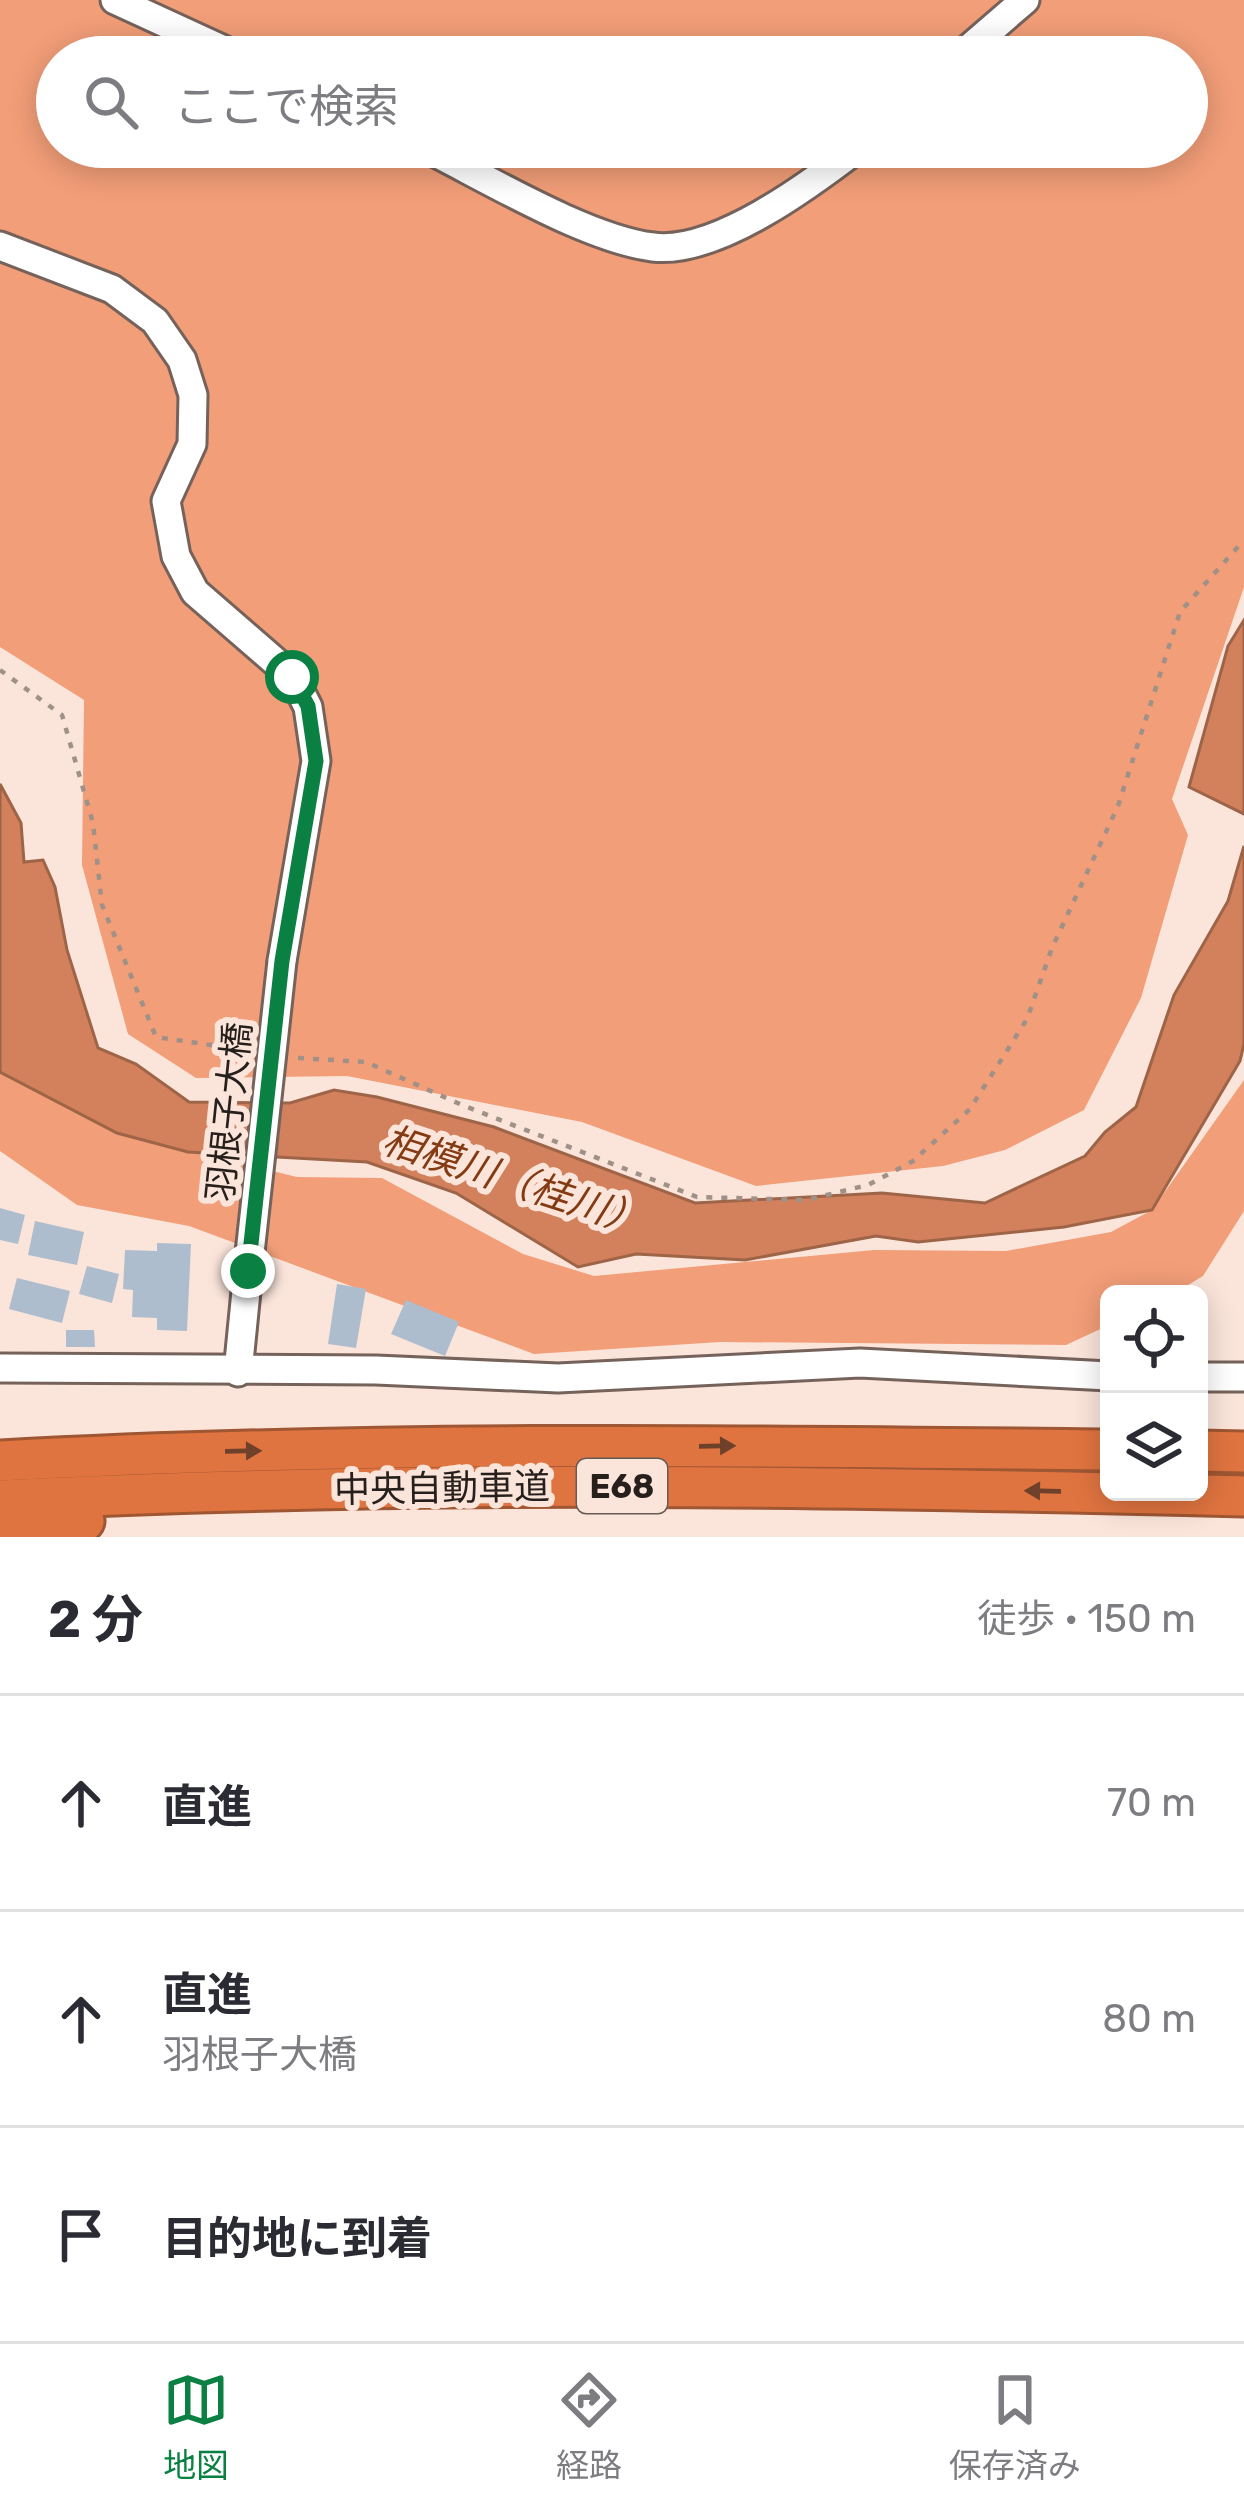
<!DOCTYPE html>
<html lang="ja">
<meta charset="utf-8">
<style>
body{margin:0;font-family:Rubik,"Noto Sans JP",sans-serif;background:#f2f2f3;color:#2b2b33}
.controls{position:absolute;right:36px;bottom:36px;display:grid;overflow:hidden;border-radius:18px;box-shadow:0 6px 30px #0003}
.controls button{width:108px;height:108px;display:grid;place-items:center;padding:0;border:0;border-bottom:3px solid #e1e1e2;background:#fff;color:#2b2b33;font:60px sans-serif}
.stop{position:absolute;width:36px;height:36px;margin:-27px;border:9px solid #0b8043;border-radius:50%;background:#fff}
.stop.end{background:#0b8043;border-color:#fff;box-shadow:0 3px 12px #0008}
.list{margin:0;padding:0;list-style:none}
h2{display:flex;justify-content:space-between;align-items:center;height:156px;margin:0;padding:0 48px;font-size:51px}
h2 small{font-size:39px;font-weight:400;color:#7c7c81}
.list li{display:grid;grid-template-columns:78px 1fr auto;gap:36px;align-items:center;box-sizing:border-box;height:216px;padding:0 48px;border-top:3px solid #e1e1e2}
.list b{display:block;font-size:45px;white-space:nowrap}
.list p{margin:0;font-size:39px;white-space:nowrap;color:#7c7c81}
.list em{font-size:39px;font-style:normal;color:#7c7c81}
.icon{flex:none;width:66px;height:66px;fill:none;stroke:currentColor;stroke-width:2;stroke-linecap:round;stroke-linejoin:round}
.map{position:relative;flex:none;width:1244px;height:1537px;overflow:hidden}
.search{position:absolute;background:#fff;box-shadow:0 6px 30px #0003;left:36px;right:36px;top:36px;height:132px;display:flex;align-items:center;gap:30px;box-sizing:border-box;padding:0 42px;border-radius:66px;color:#7c7c81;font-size:45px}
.sheet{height:804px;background:#fff}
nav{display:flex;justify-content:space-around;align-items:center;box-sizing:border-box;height:168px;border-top:3px solid #e1e1e2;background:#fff;font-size:33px;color:#7c7c81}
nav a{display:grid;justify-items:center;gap:6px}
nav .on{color:#0b8043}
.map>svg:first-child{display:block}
.forest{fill:#f29e78;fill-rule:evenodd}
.water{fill:#d2815c;stroke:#9e6448;stroke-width:3}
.building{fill:#aebdcd}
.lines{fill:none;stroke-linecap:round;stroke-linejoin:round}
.minor-casing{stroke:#75625a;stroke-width:33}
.highway-casing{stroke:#9f5633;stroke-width:45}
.path{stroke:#9f9088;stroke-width:4.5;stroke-dasharray:6 9;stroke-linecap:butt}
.minor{stroke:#fff;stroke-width:27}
.highway{stroke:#e07440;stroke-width:39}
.minor-bridge-casing{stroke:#75625a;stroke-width:33;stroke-linecap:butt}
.minor-bridge{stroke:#fff;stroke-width:27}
.oneway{fill:#70412a}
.route{stroke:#0b8043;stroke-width:15}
.labels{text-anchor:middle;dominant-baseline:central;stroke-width:12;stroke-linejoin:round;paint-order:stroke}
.shield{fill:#fbe5db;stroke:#665a55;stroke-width:3}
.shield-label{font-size:33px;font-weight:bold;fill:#261f1b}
.street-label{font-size:36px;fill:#261f1b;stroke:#fbe5db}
.water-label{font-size:39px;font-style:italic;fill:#843a12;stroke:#fbe5db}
</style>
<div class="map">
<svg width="1244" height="1537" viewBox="0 0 1244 1537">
<rect width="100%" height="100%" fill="#fbe5db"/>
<g class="forest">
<path d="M 0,0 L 1244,0 L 1244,587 L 1172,799 L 1188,835 L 1141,998 L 1084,1110 L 1005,1150 L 943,1166 L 756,1186 L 582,1122 L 347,1076 L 196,1078 L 128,1034 L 82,865 L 84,700 L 0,647 ZM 57,57 L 1187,57 L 1187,147 L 57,147 Z"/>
<path d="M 0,1072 L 117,1133 L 297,1177 L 382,1178 L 523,1254 L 594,1276 L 874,1250 L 1006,1251 L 1111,1232 L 1152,1210 L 1244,1080 L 1244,1211 L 1203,1276 L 1173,1294 L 1109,1294 L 1109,1325 L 1066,1345 L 720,1342 L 534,1354 L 189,1226 L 77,1205 L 0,1151 Z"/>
</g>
<g class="water">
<path d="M 1244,620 L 1244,814 L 1189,787 L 1228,646 Z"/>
<path d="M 0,784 L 21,823 L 24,862 L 43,860 L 55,887 L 67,950 L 98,1048 L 136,1064 L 189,1102 L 290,1103 L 334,1090 L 377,1097 L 494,1127 L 695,1203 L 882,1193 L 985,1203 L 1085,1156 L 1105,1132 L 1136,1107 L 1174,995 L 1228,901 L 1244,846 L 1244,1044 L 1240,1061 L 1152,1210 L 1064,1227 L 918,1242 L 876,1236 L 745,1260 L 636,1254 L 578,1267 L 456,1193 L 367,1162 L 188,1152 L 117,1133 L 0,1072 Z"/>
</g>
<g class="building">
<path d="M 0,1208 L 25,1215 L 18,1244 L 0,1240 Z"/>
<path d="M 35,1221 L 84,1232 L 77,1265 L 28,1255 Z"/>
<path d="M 157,1243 L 191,1244 L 187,1331 L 157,1330 L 157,1318 L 132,1317 L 133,1290 L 123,1289 L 125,1250 L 157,1251 Z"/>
<path d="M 87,1266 L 119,1274 L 112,1303 L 79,1294 Z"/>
<path d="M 17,1278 L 70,1291 L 62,1323 L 9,1309 Z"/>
<path d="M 337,1284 L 366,1289 L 356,1348 L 328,1344 Z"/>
<path d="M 406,1300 L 459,1322 L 445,1356 L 391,1334 Z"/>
<path d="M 66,1330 L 94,1330 L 95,1347 L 66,1347 Z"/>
</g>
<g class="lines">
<defs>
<g id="minor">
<path d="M 115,0 L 239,57"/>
<path d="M 959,57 L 1025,0"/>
<path d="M 424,147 C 486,178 587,239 653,247 C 716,255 811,184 859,147"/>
<path d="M 0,246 L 112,289 L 155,321 L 182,360 L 193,395 L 192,444 L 166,501 L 176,556 L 195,592 L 293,677 L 308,707 L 316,761 L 282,961"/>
<path d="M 0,1368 L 376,1370 L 558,1378 L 860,1363 L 1109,1376"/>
<path d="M 238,1372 L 248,1271"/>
<path d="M 1199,1377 L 1244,1377"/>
</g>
<g id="highway">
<path d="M 1199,1451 L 1244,1452"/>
<path d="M 0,1461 C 369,1441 739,1446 1109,1450"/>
<path d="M 0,1500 C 414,1479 829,1486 1244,1496"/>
<path d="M 0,1529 L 84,1521"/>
</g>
</defs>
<use href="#minor" class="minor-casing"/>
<use href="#highway" class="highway-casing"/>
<g class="path">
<path d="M 0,670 L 62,715 L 93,823 L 102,905 L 156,1037 L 245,1050"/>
<path d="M 298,1058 L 366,1062 L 462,1105 L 697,1197 L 806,1200 L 868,1185 L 913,1161 L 970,1109 L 1027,1019 L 1052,948 L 1118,806 L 1180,612 L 1244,540"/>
</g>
<use href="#minor" class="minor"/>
<use href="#highway" class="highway"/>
<defs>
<path id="minor-bridge" d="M 248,1271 L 282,961"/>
</defs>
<use href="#minor-bridge" class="minor-bridge-casing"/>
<use href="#minor-bridge" class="minor-bridge"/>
</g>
<defs><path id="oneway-solid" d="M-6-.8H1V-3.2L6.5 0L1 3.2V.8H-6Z" transform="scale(3)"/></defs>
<g class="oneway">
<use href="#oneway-solid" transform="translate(717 1446) rotate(-1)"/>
<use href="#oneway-solid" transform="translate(243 1451) rotate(-1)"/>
<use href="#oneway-solid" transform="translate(1043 1491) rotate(-179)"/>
</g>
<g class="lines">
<path class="route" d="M 248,1271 L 282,961 L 316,761 L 308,706 L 292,677"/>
</g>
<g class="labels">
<rect class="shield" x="577" y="1459" width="90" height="54" rx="9"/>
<g class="shield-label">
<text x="622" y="1486">E68</text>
</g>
<g class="street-label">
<text transform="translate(229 1112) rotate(-84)">羽根子大橋</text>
<text transform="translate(442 1488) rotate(-1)">中央自動車道</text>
</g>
<g class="water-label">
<text transform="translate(514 1181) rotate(18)">相模川（桂川）</text>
</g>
</g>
</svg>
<div class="controls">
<button><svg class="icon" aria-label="locate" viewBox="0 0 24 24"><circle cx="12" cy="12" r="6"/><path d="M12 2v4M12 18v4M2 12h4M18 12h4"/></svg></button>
<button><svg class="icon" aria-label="layers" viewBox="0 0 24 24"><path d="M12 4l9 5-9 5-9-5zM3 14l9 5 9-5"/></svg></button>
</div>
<div class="stop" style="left:292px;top:677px"></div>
<div class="stop end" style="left:248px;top:1271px"></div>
<div class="search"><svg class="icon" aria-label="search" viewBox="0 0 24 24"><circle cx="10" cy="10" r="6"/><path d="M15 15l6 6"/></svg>ここで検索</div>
</div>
<section class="sheet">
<h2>2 分<small>徒歩 · 150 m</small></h2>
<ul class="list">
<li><svg class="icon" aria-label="ahead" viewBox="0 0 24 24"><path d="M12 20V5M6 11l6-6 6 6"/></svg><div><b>直進</b></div><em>70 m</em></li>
<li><svg class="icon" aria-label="ahead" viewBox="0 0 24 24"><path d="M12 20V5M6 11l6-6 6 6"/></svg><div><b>直進</b><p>羽根子大橋</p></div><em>80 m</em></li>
<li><svg class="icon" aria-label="arrive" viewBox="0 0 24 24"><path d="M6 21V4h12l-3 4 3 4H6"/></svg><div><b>目的地に到着</b></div></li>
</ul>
</section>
<nav>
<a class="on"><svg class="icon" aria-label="map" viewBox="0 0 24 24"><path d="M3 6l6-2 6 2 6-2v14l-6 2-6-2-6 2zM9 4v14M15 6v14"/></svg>地図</a>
<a><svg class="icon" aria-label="directions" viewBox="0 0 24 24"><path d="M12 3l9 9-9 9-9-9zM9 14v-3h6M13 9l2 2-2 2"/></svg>経路</a>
<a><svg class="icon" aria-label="saved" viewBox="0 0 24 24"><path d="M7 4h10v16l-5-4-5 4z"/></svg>保存済み</a>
</nav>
